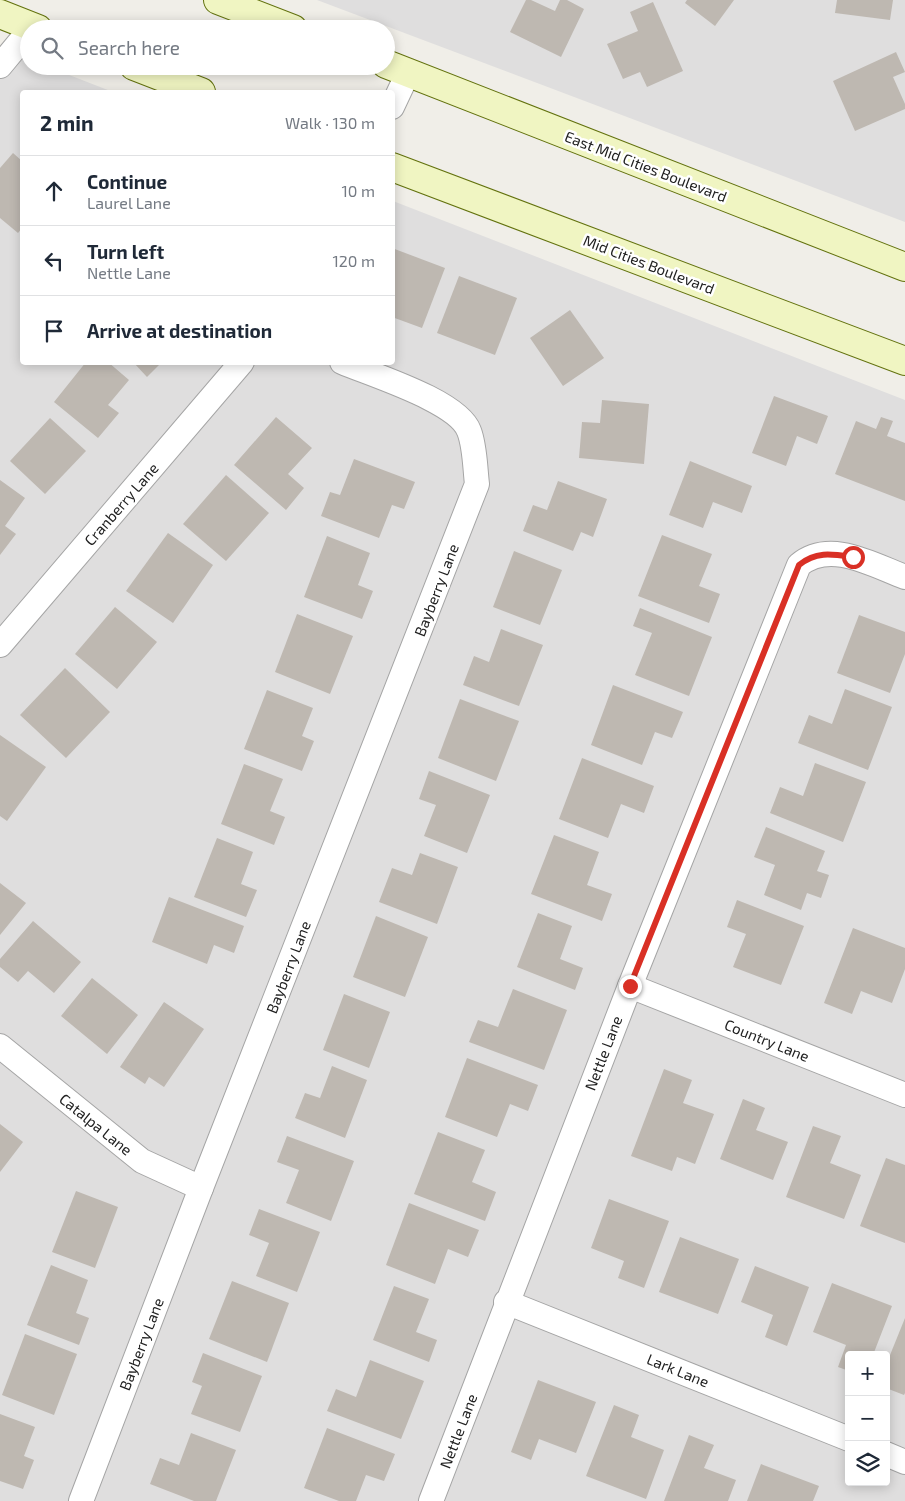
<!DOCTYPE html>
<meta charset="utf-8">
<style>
body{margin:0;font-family:"Exo 2",sans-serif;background:#f6f6f7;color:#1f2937}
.controls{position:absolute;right:15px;bottom:15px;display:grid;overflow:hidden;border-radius:5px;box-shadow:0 2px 12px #0003}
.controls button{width:45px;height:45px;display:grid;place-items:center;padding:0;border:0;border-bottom:1px solid #e0e1e3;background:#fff;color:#1f2937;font:25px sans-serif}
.stop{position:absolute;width:15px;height:15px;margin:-11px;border:4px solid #d93025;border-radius:50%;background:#fff}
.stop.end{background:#d93025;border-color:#fff;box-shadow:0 1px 5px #0008}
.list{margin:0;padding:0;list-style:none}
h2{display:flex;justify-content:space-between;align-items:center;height:65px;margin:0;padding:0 20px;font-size:21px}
h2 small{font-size:16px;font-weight:400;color:#747a83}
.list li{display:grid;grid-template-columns:32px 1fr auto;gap:15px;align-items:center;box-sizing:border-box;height:70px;padding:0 20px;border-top:1px solid #e0e1e3}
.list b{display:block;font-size:19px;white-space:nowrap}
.list p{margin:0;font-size:16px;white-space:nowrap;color:#747a83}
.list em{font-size:16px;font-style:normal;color:#747a83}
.icon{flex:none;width:28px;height:28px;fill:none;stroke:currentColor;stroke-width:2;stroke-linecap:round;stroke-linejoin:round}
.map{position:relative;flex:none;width:905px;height:1501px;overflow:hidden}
.search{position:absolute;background:#fff;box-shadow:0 2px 12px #0003;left:20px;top:20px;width:375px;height:55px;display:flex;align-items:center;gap:12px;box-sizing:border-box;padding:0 18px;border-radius:28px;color:#747a83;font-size:19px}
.panel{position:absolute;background:#fff;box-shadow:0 2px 12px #0003;left:20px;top:90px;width:375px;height:275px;border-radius:5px}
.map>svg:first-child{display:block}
.residential{fill:#dfdede;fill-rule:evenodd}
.building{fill:#beb8b1}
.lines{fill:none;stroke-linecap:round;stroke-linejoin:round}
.street-casing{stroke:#a5a5a5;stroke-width:26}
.secondary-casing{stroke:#63720e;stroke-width:30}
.street{stroke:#fff;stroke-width:24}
.secondary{stroke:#f0f5c2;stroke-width:28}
.route{stroke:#d93025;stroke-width:6}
.labels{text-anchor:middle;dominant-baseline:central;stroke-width:5;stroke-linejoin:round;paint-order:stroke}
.street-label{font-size:15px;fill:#212121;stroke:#fff}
</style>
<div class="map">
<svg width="905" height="1501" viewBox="0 0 905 1501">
<rect width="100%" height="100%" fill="#f0eee8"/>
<g class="residential">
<path d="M 317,0 L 905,0 L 905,222 Z"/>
<path d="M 0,48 L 29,60 L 29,66 L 46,66 L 113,92 L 22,92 L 22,362 L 392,362 L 393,201 L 905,400 L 905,1501 L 0,1501 ZM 849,1355 L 886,1355 L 886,1482 L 849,1482 Z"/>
</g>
<g class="building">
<path d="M 526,0 L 531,0 L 555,11 L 560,0 L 567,0 L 584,9 L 561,57 L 510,32 Z"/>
<path d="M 687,0 L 734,0 L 715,26 L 685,3 Z"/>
<path d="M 837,0 L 893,0 L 890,20 L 835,13 Z"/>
<path d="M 653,2 L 683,71 L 647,87 L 640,72 L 623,79 L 607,44 L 638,31 L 630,12 Z"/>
<path d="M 896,52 L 905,72 L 893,77 L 905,104 L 905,109 L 855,131 L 833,81 Z"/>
<path d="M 13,153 L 22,161 L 22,228 L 18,233 L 0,218 L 0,168 Z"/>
<path d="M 392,248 L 445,268 L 422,328 L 392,317 Z"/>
<path d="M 459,276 L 517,298 L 495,355 L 437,333 Z"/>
<path d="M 570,310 L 604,358 L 563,386 L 530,338 Z"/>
<path d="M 86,362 L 108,362 L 129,380 L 108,405 L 119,413 L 98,438 L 54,402 Z"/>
<path d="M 133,362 L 162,362 L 147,377 Z"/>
<path d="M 774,396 L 828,416 L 817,444 L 797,436 L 786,466 L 752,453 Z"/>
<path d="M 602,400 L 649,404 L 644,464 L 579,458 L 582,422 L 600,423 Z"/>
<path d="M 276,417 L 312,448 L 288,474 L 304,488 L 286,510 L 234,465 Z"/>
<path d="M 881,417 L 893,421 L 887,436 L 905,443 L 905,501 L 835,474 L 856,421 L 876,429 Z"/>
<path d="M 50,418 L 86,451 L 45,494 L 10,461 Z"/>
<path d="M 354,459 L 415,482 L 404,509 L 392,505 L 379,538 L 321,516 L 330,492 L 340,495 Z"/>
<path d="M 690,461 L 752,486 L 742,513 L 713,502 L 703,528 L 669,515 Z"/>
<path d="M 226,475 L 269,513 L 226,561 L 183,524 Z"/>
<path d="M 0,480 L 25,498 L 5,526 L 16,534 L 0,555 Z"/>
<path d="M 558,481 L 607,499 L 593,537 L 581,532 L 573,551 L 523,531 L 533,505 L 547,510 Z"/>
<path d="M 168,533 L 213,565 L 173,623 L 126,591 Z"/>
<path d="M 662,535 L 712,554 L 699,586 L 720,594 L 709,623 L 638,596 Z"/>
<path d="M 327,536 L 370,553 L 358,585 L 373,591 L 362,619 L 304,597 Z"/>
<path d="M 514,551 L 562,570 L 540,625 L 493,607 Z"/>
<path d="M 115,607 L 157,642 L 117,689 L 75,654 Z"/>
<path d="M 640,608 L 712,637 L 689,696 L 635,675 L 652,633 L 633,626 Z"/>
<path d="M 297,614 L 353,636 L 330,694 L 275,672 Z"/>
<path d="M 859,615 L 905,632 L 905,654 L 890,693 L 837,673 Z"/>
<path d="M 501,629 L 543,645 L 519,706 L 463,685 L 474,656 L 489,662 Z"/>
<path d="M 65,668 L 110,712 L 66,758 L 20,715 Z"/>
<path d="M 613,685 L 683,712 L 672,738 L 655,732 L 642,765 L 591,745 Z"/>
<path d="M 845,689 L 892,707 L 868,770 L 798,743 L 809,715 L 832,724 Z"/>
<path d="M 267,690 L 313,708 L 302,736 L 314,741 L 302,771 L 244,749 Z"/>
<path d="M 460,699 L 519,721 L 496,781 L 438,758 Z"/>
<path d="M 0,735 L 46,767 L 7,821 L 0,816 Z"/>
<path d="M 582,758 L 654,786 L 644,813 L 621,804 L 608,838 L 559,819 Z"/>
<path d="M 815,763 L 866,782 L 843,842 L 770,813 L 780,787 L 803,796 Z"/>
<path d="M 244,764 L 283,779 L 270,811 L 285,817 L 274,845 L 221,824 Z"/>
<path d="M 429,771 L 490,795 L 467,853 L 424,836 L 436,805 L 419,799 Z"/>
<path d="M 766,827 L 825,851 L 817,871 L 829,875 L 821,898 L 807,893 L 801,910 L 764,895 L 775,865 L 754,857 Z"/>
<path d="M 554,835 L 599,852 L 587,885 L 612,894 L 602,921 L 531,894 Z"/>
<path d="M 217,838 L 253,852 L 241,884 L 257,890 L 246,917 L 194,897 Z"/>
<path d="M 420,853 L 458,867 L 437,924 L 379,902 L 392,868 L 412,875 Z"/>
<path d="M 0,883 L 26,903 L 0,935 Z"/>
<path d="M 169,897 L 244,926 L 234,953 L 214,945 L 207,964 L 152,942 Z"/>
<path d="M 737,900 L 804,926 L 781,985 L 733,967 L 746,934 L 727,927 Z"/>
<path d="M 538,913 L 572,926 L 560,959 L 583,968 L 575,990 L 517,967 Z"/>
<path d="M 376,916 L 428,937 L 405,997 L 353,977 Z"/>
<path d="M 33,921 L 81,962 L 54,993 L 28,971 L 18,982 L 0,967 L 0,959 Z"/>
<path d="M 853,928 L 905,948 L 905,969 L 892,1003 L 861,991 L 852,1014 L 824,1003 Z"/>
<path d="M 92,978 L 138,1015 L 107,1054 L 61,1016 Z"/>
<path d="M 513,989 L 567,1010 L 544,1070 L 469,1042 L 478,1020 L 498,1027 Z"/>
<path d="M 344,994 L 390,1012 L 369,1068 L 323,1050 Z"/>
<path d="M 164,1002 L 204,1029 L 164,1087 L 149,1077 L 145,1084 L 120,1067 Z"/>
<path d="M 467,1058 L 538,1085 L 528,1111 L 510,1104 L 497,1137 L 445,1117 Z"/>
<path d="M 332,1066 L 367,1080 L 345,1138 L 295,1118 L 305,1093 L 320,1098 Z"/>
<path d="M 664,1069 L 692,1080 L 683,1103 L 714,1114 L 695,1164 L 677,1157 L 672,1171 L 631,1156 Z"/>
<path d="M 743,1099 L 765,1108 L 756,1130 L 788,1142 L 773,1180 L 720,1159 Z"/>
<path d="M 0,1124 L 23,1142 L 0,1172 Z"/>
<path d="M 813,1126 L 841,1136 L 830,1163 L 861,1175 L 844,1219 L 786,1197 Z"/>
<path d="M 438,1132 L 485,1150 L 472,1182 L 496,1192 L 485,1221 L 414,1194 Z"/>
<path d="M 287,1136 L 354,1161 L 331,1221 L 286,1203 L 299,1170 L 277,1162 Z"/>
<path d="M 886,1158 L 905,1165 L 905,1243 L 860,1226 Z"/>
<path d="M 76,1191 L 118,1207 L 95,1268 L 52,1252 Z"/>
<path d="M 609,1199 L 669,1221 L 644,1288 L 618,1278 L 624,1261 L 591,1248 Z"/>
<path d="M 409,1203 L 479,1230 L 468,1257 L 448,1249 L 435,1284 L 386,1265 Z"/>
<path d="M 259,1209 L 320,1232 L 297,1292 L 256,1276 L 269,1243 L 249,1235 Z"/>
<path d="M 680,1237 L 739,1259 L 718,1314 L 659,1292 Z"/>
<path d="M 51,1265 L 88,1280 L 76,1313 L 89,1318 L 79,1345 L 27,1325 Z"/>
<path d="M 755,1266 L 809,1287 L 787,1346 L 765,1337 L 773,1315 L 741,1302 Z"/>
<path d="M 232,1281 L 289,1303 L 267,1362 L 209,1339 Z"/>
<path d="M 832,1283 L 892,1306 L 873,1355 L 849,1355 L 849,1371 L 838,1367 L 846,1345 L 813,1332 Z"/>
<path d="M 394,1286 L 429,1299 L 416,1332 L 437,1340 L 429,1362 L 373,1340 Z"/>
<path d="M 905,1318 L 905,1393 L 904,1395 L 886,1388 L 886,1365 Z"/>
<path d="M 25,1334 L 77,1354 L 54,1415 L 2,1395 Z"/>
<path d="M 203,1353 L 262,1376 L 240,1432 L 191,1414 L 202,1386 L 192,1382 Z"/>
<path d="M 370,1360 L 424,1381 L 401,1439 L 327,1411 L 336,1389 L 356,1397 Z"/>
<path d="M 538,1380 L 596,1402 L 576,1453 L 539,1439 L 531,1460 L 511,1452 Z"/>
<path d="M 614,1405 L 639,1415 L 631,1437 L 664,1450 L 646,1499 L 586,1476 Z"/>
<path d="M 0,1414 L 35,1427 L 24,1456 L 34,1460 L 23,1489 L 0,1481 Z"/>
<path d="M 327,1428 L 395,1454 L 384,1481 L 366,1475 L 356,1501 L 339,1501 L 304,1488 Z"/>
<path d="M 191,1433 L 236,1450 L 216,1501 L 194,1501 L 150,1484 L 160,1458 L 179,1465 Z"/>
<path d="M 689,1435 L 714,1445 L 704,1468 L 736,1480 L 728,1501 L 664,1501 Z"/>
<path d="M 761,1464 L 819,1486 L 813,1501 L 747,1501 Z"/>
</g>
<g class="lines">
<defs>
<g id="street">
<path d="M 0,66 L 29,31"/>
<path d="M 392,107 L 408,73"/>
<path d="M 0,645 L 242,362"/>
<path d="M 630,986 L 905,1095"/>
<path d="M 0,1046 L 142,1161 L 201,1188"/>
<path d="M 506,1302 L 849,1439"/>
<path d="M 886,1454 L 905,1462"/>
<path d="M 81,1501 L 201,1188 L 477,484 C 475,468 475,446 469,431 C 458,401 372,375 342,362"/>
<path d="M 431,1501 L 630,986 L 799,565 C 830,539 873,565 905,577"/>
</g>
<g id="secondary">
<path d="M 218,0 L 293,29"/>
<path d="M 0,14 L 38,29"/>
<path d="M 386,64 L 905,267"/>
<path d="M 134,66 L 201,92"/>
<path d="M 392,167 L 905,361"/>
</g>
</defs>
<use href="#street" class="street-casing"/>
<use href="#secondary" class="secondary-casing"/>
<use href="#street" class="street"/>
<use href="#secondary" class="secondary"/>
</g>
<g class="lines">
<path class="route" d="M 630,986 L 799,565 C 816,551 832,554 853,557"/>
</g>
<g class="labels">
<g class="street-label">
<text transform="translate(646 166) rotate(21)">East Mid Cities Boulevard</text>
<text transform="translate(649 264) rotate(21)">Mid Cities Boulevard</text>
<text transform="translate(121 504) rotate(-49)">Cranberry Lane</text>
<text transform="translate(436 590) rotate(-69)">Bayberry Lane</text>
<text transform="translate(288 967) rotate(-69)">Bayberry Lane</text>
<text transform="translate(767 1040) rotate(22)">Country Lane</text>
<text transform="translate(603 1053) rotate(-69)">Nettle Lane</text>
<text transform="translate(96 1124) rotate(39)">Catalpa Lane</text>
<text transform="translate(141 1344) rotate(-69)">Bayberry Lane</text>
<text transform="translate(678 1370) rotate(22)">Lark Lane</text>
<text transform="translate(458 1431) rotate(-69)">Nettle Lane</text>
</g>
</g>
</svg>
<div class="controls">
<button>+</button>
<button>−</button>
<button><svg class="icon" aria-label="layers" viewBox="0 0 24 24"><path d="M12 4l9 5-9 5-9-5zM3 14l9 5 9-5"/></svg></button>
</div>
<div class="stop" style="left:853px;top:557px"></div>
<div class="stop end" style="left:630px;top:986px"></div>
<div class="search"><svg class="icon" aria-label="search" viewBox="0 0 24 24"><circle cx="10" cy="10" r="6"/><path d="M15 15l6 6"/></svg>Search here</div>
<section class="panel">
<h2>2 min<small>Walk · 130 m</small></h2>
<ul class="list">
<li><svg class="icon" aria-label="ahead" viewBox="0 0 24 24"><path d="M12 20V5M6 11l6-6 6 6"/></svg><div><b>Continue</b><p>Laurel Lane</p></div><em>10 m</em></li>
<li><svg class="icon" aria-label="left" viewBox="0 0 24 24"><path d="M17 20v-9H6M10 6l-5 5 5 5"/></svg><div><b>Turn left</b><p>Nettle Lane</p></div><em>120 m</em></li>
<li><svg class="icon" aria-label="arrive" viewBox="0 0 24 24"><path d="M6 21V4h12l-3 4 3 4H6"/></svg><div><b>Arrive at destination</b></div></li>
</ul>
</section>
</div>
